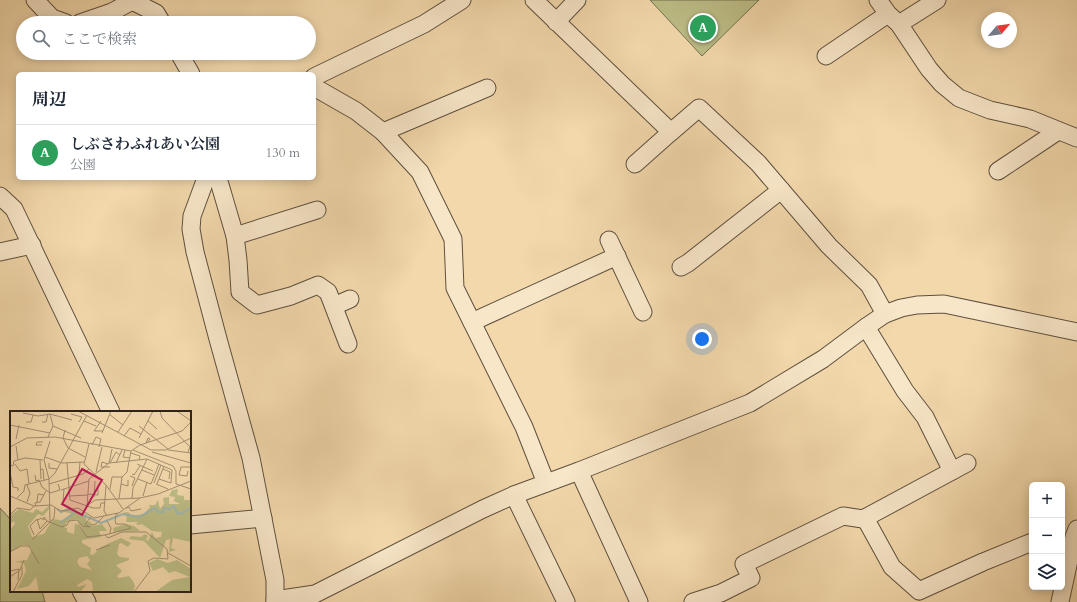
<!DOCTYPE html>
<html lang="ja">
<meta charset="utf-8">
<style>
body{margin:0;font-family:Cardo,"Noto Serif JP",serif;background:#f2f2f3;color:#1f2937}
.controls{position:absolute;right:12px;bottom:12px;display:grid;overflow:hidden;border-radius:6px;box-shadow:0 2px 10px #0003}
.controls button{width:36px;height:36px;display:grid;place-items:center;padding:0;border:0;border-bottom:1px solid #e0e1e3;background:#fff;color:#1f2937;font:20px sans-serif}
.compass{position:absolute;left:981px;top:12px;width:36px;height:36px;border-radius:50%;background:#fff;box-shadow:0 2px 10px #0003;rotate:61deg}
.you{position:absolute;left:702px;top:339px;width:14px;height:14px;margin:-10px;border:3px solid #fff;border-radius:50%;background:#1a73e8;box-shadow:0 0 0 6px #1a73e833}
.badge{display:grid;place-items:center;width:26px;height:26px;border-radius:50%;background:#8f2418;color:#fff;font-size:13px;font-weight:700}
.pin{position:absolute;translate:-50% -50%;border:2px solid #fff;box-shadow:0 1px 4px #0006}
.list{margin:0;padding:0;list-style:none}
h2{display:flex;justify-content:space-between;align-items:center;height:52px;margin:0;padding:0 16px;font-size:17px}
h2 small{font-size:13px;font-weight:400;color:#747a83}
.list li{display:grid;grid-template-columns:26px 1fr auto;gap:12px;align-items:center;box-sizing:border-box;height:56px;padding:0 16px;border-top:1px solid #e0e1e3}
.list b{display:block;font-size:15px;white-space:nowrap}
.list p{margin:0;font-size:13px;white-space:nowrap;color:#747a83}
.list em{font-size:13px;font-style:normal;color:#747a83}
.icon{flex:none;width:22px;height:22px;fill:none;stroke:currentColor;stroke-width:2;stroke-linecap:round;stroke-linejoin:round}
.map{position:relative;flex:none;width:1077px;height:602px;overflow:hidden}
.search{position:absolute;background:#fff;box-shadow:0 2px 10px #0003;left:16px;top:16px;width:300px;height:44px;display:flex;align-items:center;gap:10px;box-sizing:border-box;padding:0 14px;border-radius:22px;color:#747a83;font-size:15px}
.panel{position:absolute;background:#fff;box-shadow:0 2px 10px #0003;left:16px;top:72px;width:300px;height:108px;border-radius:6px}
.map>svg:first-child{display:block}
.green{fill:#bdbe87;stroke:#747051}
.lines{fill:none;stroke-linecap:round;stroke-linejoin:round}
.minor-casing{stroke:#5e4f3f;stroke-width:19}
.minor{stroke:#f7e6c8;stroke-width:17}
.inset-river{fill:none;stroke:#9fb7b4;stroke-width:2}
.inset-road{fill:none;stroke:#a38f71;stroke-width:1}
.view{fill:#c2185b;fill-opacity:0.15;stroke:#c2185b;stroke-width:2}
.inset-edge{fill:none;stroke:#2c211b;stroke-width:2}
</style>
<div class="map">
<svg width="1077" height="602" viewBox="0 0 1077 602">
<rect width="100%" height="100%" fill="#f2d8ab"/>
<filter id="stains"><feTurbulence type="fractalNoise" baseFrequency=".005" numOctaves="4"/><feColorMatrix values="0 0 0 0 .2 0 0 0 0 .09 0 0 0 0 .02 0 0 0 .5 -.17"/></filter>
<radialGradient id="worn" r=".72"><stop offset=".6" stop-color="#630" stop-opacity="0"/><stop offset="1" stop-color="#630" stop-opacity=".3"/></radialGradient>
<g class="green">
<path d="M 650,0 L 759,0 L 702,56 Z"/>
<path d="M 0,508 L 11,520 L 11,591 L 42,591 L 45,602 L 0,602 Z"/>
</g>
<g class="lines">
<defs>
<g id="minor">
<path d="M 35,0 L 52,18 L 66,23"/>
<path d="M 534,0 L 671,132 L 699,108 L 758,163 L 829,246 L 869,285 L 885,314"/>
<path d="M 878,0 L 888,14 L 899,24 L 929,69 L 942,84 L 959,98 L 990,110 L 1030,119 L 1077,138"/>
<path d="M 556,22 L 577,0"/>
<path d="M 80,23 L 112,12 L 132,1 L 156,13 L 162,23"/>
<path d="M 899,24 L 937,0"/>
<path d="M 179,53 L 191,74"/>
<path d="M 826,56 L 888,14"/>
<path d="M 314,77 L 424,24 L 462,0"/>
<path d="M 314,87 L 356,111 L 383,132 L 420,172 L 453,239 L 455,288 L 524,427 L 546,483"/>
<path d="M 383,132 L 487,88"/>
<path d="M 635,164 L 671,132"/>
<path d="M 998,171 L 1058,131"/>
<path d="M 206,178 L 192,216 L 191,229 L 195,252 L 218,339 L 251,458 L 275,580 L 275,602"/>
<path d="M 218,178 L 235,236 L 238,260 L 240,292 L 257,305 L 291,296 L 318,285 L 328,292 L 348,344"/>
<path d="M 0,196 L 14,209 L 111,412"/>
<path d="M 235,236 L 317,210"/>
<path d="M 609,240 L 643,312"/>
<path d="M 0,252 L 32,245"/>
<path d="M 681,267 L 688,263 L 781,190"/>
<path d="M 334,306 L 350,299"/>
<path d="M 472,322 L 617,256"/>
<path d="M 866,327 L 905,391 L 925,417 L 952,471"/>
<path d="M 579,471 L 639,602"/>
<path d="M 514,495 L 566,602"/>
<path d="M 865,518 L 892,567 L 919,591 L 983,562 L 1032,542"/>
<path d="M 190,525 L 263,518"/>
<path d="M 81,591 L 87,602"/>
<path d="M 275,600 L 315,594 L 483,509 L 514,495 L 579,471 L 750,403 L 823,359 L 866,327 L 885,314 L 901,308 L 917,305 L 944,304 L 1077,332"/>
<path d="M 693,602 L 721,593 L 751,578 L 744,564 L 843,516 L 863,519 L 967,463"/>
<path d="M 1060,602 L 1074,537 L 1077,529"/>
</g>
</defs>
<use href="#minor" class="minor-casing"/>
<use href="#minor" class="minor"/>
</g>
<g transform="translate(10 411)">
<rect width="181" height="181" fill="#f2d8ab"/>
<path d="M 168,78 L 167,84 L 174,85 L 174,89 L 181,89 L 181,131 L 163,127 L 161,137 L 166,139 L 159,141 L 160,128 L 156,129 L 150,147 L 134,130 L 119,128 L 121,125 L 131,126 L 135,123 L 138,125 L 136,129 L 138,130 L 142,121 L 145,127 L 151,126 L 152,121 L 142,120 L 132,113 L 128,114 L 126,113 L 128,111 L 116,111 L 117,106 L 112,102 L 118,101 L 122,105 L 134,103 L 140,96 L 139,94 L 145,94 L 148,89 L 150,98 L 154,93 L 153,87 L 159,86 L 159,93 L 170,93 L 164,90 L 165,86 L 159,85 L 162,79 ZM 39,95 L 39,98 L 33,105 L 28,103 L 18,115 L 22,126 L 34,123 L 43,108 L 54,110 L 62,103 L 52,100 L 59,98 L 77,104 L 76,110 L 81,111 L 82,115 L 92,113 L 97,120 L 89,120 L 91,126 L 72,129 L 72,132 L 81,137 L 80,143 L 83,144 L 91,136 L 111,127 L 121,132 L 118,136 L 111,132 L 109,133 L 107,143 L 110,146 L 119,147 L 119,149 L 106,154 L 112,160 L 107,165 L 109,167 L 119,165 L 123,170 L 125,175 L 123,181 L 83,180 L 82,171 L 77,168 L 67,174 L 68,176 L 77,173 L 70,181 L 29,181 L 26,166 L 19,175 L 7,178 L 16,160 L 14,152 L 4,151 L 17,149 L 22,138 L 17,134 L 12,134 L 0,141 L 0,119 L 5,113 L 4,110 L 0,113 L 0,105 L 9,98 L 23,102 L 26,98 L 32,101 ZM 67,108 L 73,119 L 65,112 L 64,123 L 57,121 L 57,117 L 54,116 L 57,111 ZM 77,145 L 80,149 L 77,153 L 82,159 L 70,156 L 67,151 L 69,147 ZM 116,113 L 124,115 L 130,120 L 104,121 L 103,117 ZM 147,148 L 158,152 L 167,149 L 181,158 L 181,181 L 145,181 L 162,169 L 180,166 L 165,160 L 159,162 L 153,156 L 143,160 L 139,152 Z" fill="#bdbe87" fill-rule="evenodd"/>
<path class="inset-river" d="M 47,98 L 51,101 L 59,98 L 91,112 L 113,103 L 129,106 L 145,97 L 148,101 L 153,101 L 154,97 L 159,98 L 164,95 L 167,102 L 171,103 L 181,97M 50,112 L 64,102"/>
<path class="inset-road" d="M 68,0 L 141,39 L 156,39 L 181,27M 150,0 L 152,7 L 180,36 L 178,41M 167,0 L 181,10M 13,2 L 28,5 L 40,3 L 62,9M 61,3 L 72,6 L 69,11M 99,3 L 113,14M 74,10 L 86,15M 91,10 L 84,20 L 93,20M 138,10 L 147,18M 16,11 L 21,11 L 23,4M 32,11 L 36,11 L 38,3M 0,14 L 40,22M 43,15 L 71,27M 129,15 L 158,38M 55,19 L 53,27 L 58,37 L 75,46M 108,21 L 122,0M 92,22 L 101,0M 114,25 L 120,17 L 131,23M 38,26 L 43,15 L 40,3M 129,27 L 143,0M 6,28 L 9,14M 136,32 L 138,27 L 140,28 L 137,32M 79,33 L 74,53 L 96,74 L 113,98M 32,34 L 26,34 L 27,31 L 33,31M 82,34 L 86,26 L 91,28 L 89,36M 6,35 L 8,49M 0,36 L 17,27 L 45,26 L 121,40 L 130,34 L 172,20 L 181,11M 115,39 L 113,46 L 120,47M 123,39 L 163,55 L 166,60 L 166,73 L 181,78M 158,39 L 181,42M 142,41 L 181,52M 121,42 L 130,45 L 129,49M 35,46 L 52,52 L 74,51M 30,49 L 31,68M 39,52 L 39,57 L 47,58M 57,52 L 60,89 L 83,97 L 90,97 L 91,92 L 95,92M 99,52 L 102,38M 100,52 L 106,41 L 110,44M 106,52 L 112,39M 5,53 L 10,60 L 17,58 L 19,73M 98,53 L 92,51 L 91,56 L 100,56M 127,53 L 143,60M 0,54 L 3,55 L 4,50 L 15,47 L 33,49M 153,58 L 160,61 L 159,68M 30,59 L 33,58 L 34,70M 132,59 L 144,64M 0,61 L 3,76 L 8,77 L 8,80M 86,61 L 92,36M 69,63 L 70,51M 122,63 L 124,64 L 130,55M 25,64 L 26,70 L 29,69 L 32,76 L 40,82 L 50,79 L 48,73M 169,64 L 171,56 L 181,56M 169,64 L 177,65 L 178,60M 120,65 L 125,67 L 122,75M 128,68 L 141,73 L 149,53M 149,68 L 161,72M 144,72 L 151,54M 39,73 L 73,63 L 79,58M 111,73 L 118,75 L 118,69M 146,73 L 158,78M 147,73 L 154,55M 96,75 L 94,100 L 97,105M 100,78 L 102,66 L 112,66M 51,79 L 79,70M 78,83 L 88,84 L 88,76M 0,85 L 24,95 L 41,94 L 51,100 L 68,97 L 84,107 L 108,102M 60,85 L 78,84M 133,85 L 137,71M 84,86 L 85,70M 7,87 L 14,80 L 15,74 L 39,68 L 34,49 L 40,30M 122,87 L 123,77 L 137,48M 109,88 L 112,66 L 117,61 L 121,40M 17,91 L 20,82 L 17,74M 27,91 L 28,83 L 34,84M 53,91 L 54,78M 78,94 L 85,89 L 130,87 L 148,83 L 181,70M 26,95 L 25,92 L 30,91 L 36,80M 77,95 L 79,68 L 99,52 L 137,48 L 162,59 L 161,72M 116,97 L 119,96 L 121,100 L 131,98M 0,104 L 7,97 L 20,99 L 24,95M 37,110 L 52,116 L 57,114 L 59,110 L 67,109 L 72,115 L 80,116 L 75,113 L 81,106M 97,110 L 101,117 L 100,122M 40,111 L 44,107 L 45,96M 68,113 L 77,126 L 95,124M 81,114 L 86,113 L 94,105M 24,124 L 20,115 L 26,109 L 30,108 L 31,107 L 34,109 L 34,106 L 37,110 L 30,118 L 27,108M 22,129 L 40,111 L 39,68 L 45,62 L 77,4M 86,139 L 100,134M 0,141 L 11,135 L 19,135 L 29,153M 158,142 L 181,155M 0,160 L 9,158 L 8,169M 0,166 L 10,159 L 14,149M 3,181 L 12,164 L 12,156M 124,181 L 140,160 L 138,150 L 144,147 L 158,148 L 157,138 L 136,121 L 112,121 L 98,127 L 95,124 L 121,117 L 115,113 L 106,113 L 105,110 L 106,104 L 130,87"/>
<path class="view" d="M 72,58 L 92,69 L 72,104 L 52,93 Z"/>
<rect width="181" height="181" class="inset-edge"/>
</g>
<rect width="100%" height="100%" filter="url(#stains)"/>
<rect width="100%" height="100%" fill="url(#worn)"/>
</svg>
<div class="controls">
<button>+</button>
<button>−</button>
<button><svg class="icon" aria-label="layers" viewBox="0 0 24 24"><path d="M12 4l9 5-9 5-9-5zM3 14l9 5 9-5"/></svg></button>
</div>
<svg class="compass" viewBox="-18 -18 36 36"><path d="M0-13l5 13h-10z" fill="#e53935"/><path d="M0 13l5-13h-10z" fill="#747a83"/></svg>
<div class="you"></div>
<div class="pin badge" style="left:703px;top:28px;background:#2e9e5b">A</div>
<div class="search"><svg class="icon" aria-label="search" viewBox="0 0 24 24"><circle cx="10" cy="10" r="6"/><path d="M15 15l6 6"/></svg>ここで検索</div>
<section class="panel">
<h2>周辺<small></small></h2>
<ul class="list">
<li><span class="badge" style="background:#2e9e5b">A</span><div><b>しぶさわふれあい公園</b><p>公園</p></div><em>130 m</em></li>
</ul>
</section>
</div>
